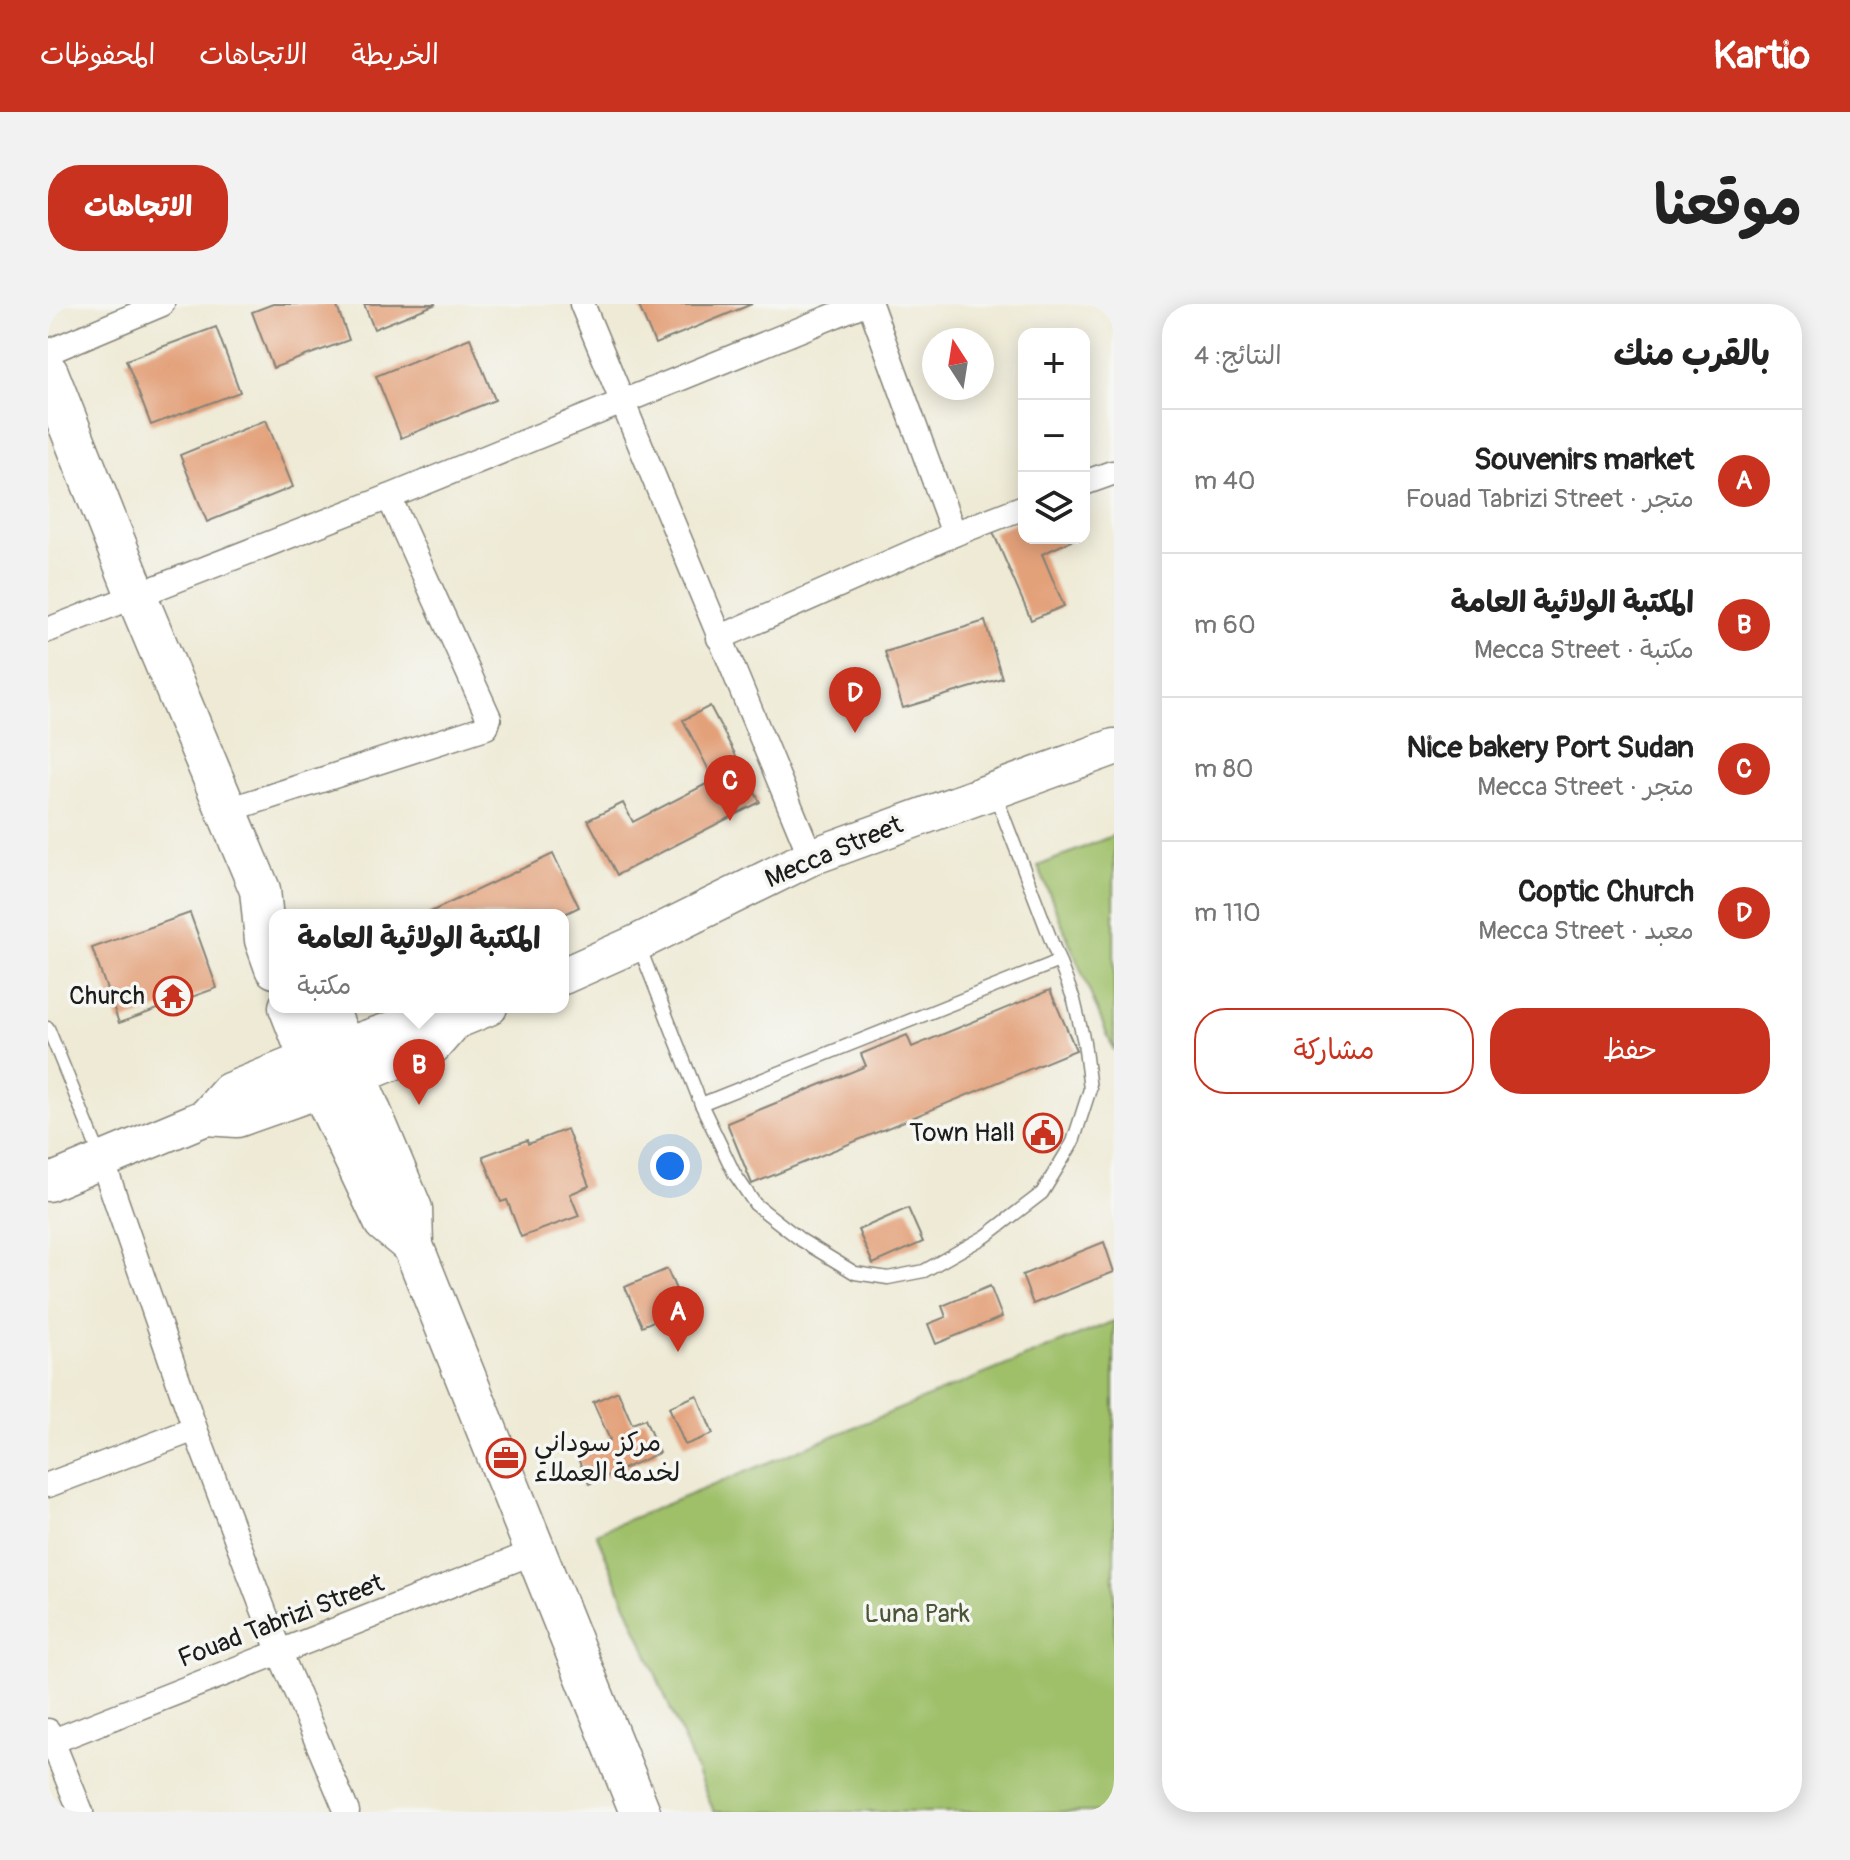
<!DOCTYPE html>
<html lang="ar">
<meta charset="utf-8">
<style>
body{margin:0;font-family:Pangolin,"Playpen Sans Arabic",sans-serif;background:#f2f2f2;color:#222;direction:rtl}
.controls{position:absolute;right:24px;top:24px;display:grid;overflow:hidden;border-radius:16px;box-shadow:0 4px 20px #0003}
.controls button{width:72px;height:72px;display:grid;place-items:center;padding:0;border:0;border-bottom:2px solid #e0e0e0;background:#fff;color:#222;font:40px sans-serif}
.compass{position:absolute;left:874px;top:24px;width:72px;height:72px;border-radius:50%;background:#fff;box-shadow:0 4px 20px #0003;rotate:348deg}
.you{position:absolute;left:622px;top:862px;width:28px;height:28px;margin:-20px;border:6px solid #fff;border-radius:50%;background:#1a73e8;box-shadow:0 0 0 12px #1a73e833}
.badge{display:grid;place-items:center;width:52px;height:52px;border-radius:50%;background:#c8321e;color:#fff;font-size:26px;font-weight:700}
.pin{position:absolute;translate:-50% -66px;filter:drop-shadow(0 2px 4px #0008)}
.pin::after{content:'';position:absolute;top:42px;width:28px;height:24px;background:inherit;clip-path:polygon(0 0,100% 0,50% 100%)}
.popup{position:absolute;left:221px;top:605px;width:300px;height:104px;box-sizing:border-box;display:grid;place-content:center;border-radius:16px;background:#fff;filter:drop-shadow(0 2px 6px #0005);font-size:26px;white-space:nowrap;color:#767676}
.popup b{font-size:30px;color:#222}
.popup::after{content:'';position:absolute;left:50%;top:100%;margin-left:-16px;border:16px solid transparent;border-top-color:#fff}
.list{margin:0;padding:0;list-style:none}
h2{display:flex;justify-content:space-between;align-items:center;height:104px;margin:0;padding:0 32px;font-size:34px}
h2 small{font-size:26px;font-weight:400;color:#767676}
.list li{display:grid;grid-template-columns:52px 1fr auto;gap:24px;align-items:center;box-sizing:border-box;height:144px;padding:0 32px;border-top:2px solid #e0e0e0}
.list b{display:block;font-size:30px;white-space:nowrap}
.list p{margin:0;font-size:26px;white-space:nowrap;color:#767676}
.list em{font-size:26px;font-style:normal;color:#767676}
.actions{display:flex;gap:16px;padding:24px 32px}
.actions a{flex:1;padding:18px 0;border:2px solid #c8321e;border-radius:32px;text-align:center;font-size:28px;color:#c8321e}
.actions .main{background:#c8321e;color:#fff}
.icon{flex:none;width:44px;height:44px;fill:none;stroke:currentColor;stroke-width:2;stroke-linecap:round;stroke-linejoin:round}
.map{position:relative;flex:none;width:1066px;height:1508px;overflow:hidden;direction:ltr;border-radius:32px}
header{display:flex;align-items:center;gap:48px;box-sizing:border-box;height:112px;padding:0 40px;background:#c8321e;color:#fff}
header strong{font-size:38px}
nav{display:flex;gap:44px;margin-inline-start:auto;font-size:28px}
.intro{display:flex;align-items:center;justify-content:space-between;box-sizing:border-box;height:192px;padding:0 48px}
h1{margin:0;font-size:56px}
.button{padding:20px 36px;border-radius:32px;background:#c8321e;color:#fff;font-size:28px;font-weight:700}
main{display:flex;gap:48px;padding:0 48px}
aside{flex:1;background:#fff;border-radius:32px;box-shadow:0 4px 20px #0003}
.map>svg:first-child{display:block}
.green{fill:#9fc069;stroke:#5e6e42;stroke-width:2}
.building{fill:#e3a17a}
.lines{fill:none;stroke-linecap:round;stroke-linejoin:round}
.service-casing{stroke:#858378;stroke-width:15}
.minor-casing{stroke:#858378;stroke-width:27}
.secondary-casing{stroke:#858378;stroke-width:39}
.primary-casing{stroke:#858378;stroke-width:43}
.service{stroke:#fff;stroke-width:12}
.minor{stroke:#fff;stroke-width:24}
.secondary{stroke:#fff;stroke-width:36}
.primary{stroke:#fff;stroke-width:40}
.labels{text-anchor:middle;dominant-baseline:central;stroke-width:7;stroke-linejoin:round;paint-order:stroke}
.street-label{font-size:26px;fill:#1c1c1c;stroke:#f6f6f2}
.poi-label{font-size:26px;fill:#1c1c1c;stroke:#f6f6f2;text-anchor:end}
.park-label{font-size:26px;fill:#4a5537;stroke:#f6f6f2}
</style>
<header>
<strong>Kartio</strong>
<nav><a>الخريطة</a><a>الاتجاهات</a><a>المحفوظات</a></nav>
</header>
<div class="intro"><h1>موقعنا</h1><a class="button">الاتجاهات</a></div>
<main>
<aside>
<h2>بالقرب منك<small>النتائج: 4</small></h2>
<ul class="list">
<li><span class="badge">A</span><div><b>Souvenirs market</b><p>متجر · Fouad Tabrizi Street</p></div><em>40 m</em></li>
<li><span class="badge">B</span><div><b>المكتبة الولائية العامة</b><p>مكتبة · Mecca Street</p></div><em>60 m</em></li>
<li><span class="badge">C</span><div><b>Nice bakery Port Sudan</b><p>متجر · Mecca Street</p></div><em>80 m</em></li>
<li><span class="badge">D</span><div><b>Coptic Church</b><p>معبد · Mecca Street</p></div><em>110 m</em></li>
</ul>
<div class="actions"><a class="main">حفظ</a><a>مشاركة</a></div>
</aside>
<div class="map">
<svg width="1066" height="1508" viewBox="0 0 1066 1508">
<rect width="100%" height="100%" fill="#f6f6f2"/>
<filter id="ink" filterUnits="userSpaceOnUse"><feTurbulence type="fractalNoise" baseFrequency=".0125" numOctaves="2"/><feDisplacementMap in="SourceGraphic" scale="16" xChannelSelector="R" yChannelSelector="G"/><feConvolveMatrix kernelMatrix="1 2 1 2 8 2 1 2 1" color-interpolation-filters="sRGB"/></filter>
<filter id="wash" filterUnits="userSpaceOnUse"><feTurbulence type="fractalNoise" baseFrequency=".006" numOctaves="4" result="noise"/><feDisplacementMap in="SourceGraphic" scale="32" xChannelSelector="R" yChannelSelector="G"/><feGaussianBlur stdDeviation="1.8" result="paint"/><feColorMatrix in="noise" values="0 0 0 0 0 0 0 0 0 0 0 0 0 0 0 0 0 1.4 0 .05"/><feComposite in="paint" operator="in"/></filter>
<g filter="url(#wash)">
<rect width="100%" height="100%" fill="#eeead5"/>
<g class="green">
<path d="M 1066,531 L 1066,747 L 990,562 Z"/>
<path d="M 1066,1017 L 1066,1508 L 666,1508 L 548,1229 Z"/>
</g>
<g id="blocks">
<g class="building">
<path d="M 225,0 L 288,0 L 301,36 L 225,64 L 204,8 Z"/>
<path d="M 316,0 L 388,0 L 326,25 Z"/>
<path d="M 590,0 L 704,0 L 607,40 Z"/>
<path d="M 168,23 L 192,88 L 103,121 L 78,56 Z"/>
<path d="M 422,34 L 447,96 L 353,134 L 328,72 Z"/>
<path d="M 218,116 L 245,183 L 159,218 L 132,151 Z"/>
<path d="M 976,215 L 976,234 L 1022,234 L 1023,237 L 994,250 L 1016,302 L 983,316 L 945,228 Z"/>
<path d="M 937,317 L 954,374 L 855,404 L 837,348 Z"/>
<path d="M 662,402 L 712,498 L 569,571 L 540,516 L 575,499 L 585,518 L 666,476 L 635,416 Z"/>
<path d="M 505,550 L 531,603 L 515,611 L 376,611 Z"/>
<path d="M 142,609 L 169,684 L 71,719 L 44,644 Z"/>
<path d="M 1002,686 L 1028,746 L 704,880 L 679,819 L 818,762 L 813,750 L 859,731 L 864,743 Z"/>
<path d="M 519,825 L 541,882 L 522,890 L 531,912 L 473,933 L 459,896 L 453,898 L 435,852 L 479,836 L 480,840 Z"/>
<path d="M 860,904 L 875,938 L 825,960 L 810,926 Z"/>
<path d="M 1056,938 L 1066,968 L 985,1000 L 974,971 Z"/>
<path d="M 619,965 L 636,1004 L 594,1022 L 577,983 Z"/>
<path d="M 942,982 L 954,1013 L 888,1040 L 880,1020 L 898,1013 L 894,1002 Z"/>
<path d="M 570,1087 L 584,1120 L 597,1115 L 611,1149 L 541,1180 L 528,1150 L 562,1136 L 545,1098 Z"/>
<path d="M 649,1091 L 665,1130 L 637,1141 L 621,1103 Z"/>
</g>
</g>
</g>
<g filter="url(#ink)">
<use href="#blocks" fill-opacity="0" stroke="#858378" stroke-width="2"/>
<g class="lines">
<defs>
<g id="service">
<path d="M 591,642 L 653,800 L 1011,657 L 947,490"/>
<path d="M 0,724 L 53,854"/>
<path d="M 653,800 L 686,869 L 707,900 L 753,936 L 807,969 L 840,974 L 876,967 L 938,932 L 994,889 L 1025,838 L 1042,785 L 1036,738 L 1026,696 L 1011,657"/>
</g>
<g id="minor">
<path d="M 534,0 L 763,553"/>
<path d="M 822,0 L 906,230"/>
<path d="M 0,48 L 114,0"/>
<path d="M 1036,179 L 1064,169"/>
<path d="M 0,326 L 341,193 L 815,0"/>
<path d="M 671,334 L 906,230 L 976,203"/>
<path d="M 180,506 L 438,423 L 441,414 L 341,193"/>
<path d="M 54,856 L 147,1125 L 231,1347 L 299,1508"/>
<path d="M 0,1181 L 147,1125"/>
<path d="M 0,1427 L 33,1508"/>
<path d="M 0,1439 L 486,1248"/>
</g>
<g id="secondary">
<path d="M 515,672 L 589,639 L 763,553 L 1066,443"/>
<path d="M 158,813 L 189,815 L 308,773 L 386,741 L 407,717 L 441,703"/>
<path d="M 0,879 L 158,813 L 181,787 L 260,755 L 375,715 L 407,717"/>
</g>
<g id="primary">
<path d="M 0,69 L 89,293 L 212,586 L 217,636 L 227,664"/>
<path d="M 241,703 L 273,785 L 336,918 L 365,942"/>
<path d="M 279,703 L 364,905 L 365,942 L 592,1508"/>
</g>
</defs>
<use href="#service" class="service-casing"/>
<use href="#minor" class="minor-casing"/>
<use href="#secondary" class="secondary-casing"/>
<use href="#primary" class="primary-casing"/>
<use href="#service" class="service"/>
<use href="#minor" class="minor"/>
<use href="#secondary" class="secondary"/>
<use href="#primary" class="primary"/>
</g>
</g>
<defs>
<symbol id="temple-ring" viewBox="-11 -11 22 22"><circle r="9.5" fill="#f6f6f2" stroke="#c8321e" stroke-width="1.5"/><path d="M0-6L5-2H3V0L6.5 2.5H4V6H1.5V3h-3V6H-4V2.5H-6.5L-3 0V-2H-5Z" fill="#c8321e"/></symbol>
<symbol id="civic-ring" viewBox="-11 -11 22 22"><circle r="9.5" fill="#f6f6f2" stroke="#c8321e" stroke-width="1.5"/><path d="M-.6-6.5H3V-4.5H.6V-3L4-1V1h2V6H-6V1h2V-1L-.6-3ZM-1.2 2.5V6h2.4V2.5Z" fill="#c8321e"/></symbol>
<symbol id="office-ring" viewBox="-11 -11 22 22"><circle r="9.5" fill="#f6f6f2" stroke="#c8321e" stroke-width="1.5"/><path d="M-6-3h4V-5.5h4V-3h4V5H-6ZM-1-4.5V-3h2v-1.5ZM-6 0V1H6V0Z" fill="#c8321e"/></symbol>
</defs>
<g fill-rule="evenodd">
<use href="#temple-ring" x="103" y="670" width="44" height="44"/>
<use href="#civic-ring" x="973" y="807" width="44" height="44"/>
<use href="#office-ring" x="436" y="1132" width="44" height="44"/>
</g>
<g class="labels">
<g class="street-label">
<text transform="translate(786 548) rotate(-23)">Mecca Street</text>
<text transform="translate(233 1317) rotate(-21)">Fouad Tabrizi Street</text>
</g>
<g class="poi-label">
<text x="97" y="692">Church</text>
<text x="967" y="829">Town Hall</text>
<text x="486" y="1139" text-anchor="start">مركز سوداني<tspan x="486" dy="30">لخدمة العملاء</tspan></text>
</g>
<g class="park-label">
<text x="869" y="1310">Luna Park</text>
</g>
</g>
</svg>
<div class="controls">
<button>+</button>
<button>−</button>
<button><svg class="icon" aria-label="layers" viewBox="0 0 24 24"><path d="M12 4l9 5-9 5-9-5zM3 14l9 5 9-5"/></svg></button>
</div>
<svg class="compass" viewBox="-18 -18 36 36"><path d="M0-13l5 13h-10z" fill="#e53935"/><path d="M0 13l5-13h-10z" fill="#767676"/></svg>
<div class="you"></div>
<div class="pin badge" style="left:630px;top:1048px">A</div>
<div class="pin badge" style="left:371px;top:801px">B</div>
<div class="popup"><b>المكتبة الولائية العامة</b>مكتبة</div>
<div class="pin badge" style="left:682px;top:517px">C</div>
<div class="pin badge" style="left:807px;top:429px">D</div>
</div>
</main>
